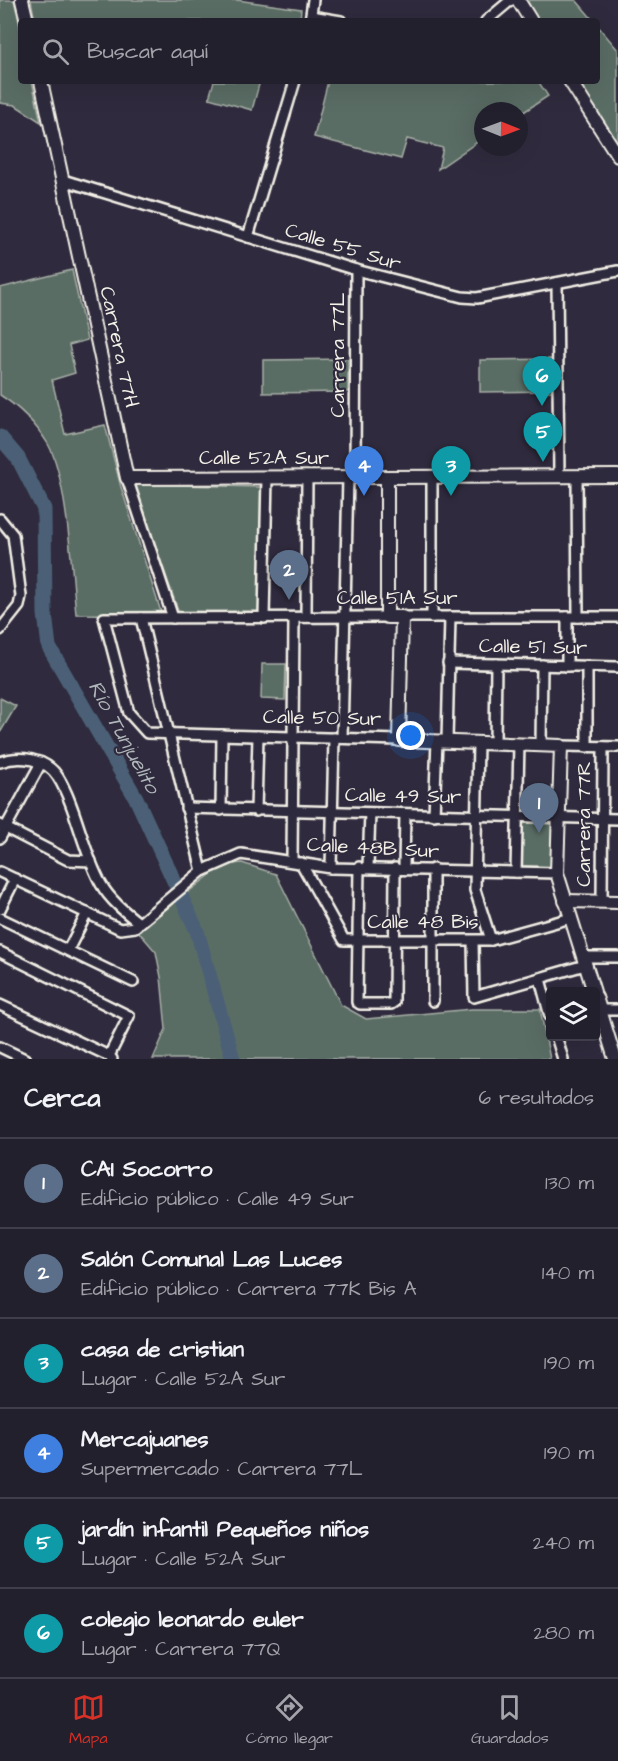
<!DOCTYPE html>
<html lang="es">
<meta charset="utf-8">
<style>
body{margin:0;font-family:"Architects Daughter",sans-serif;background:#2b2836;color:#f1f3f6}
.controls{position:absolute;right:18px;bottom:18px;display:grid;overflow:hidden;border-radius:6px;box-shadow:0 6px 24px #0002}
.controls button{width:54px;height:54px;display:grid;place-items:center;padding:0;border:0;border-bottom:2px solid #403e4a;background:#23202e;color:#f1f3f6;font:30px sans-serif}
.compass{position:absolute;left:474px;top:102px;width:54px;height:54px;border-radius:50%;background:#23202e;box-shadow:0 6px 24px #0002;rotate:91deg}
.you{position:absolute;left:411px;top:736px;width:21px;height:21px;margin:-15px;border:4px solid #fff;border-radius:50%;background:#1a73e8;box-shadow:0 0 0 9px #1a73e833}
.badge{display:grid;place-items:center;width:39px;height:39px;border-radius:50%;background:#d93025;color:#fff;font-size:20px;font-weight:700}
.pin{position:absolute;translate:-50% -50px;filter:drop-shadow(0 2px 3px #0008)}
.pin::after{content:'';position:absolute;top:32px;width:21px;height:18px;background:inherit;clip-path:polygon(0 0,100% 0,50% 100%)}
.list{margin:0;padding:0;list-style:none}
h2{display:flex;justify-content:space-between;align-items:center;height:78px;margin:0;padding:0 24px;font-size:26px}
h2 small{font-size:20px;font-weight:400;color:#a3a3aa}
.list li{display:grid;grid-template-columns:39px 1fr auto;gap:18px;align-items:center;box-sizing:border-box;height:90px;padding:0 24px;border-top:2px solid #403e4a}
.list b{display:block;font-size:22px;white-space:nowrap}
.list p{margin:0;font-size:20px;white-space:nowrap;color:#a3a3aa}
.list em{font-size:20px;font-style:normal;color:#a3a3aa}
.icon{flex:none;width:33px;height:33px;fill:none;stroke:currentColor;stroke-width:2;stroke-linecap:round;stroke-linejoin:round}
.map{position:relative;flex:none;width:618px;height:1059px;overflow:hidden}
.search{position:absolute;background:#23202e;box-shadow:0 6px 24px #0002;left:18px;right:18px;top:18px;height:66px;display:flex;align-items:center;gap:15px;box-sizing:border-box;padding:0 21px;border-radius:6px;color:#a3a3aa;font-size:22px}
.sheet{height:618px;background:#23202e}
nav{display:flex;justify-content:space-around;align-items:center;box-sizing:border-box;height:84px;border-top:2px solid #403e4a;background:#23202e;font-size:16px;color:#a3a3aa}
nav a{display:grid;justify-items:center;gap:3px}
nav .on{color:#d93025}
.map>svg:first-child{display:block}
.green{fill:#5a6d65;stroke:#a7afa6;stroke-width:1.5}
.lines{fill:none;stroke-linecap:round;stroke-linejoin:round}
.river{stroke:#4b6176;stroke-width:15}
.minor-casing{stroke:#f4f1e8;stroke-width:14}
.tertiary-casing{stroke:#f4f1e8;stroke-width:16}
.minor{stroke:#2f2a3d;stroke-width:9}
.tertiary{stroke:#2f2a3d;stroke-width:12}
.labels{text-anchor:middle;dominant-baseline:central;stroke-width:4.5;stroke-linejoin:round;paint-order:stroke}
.street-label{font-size:20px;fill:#f4f1e8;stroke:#2f2a3d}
.water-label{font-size:21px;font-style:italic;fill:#b0b7ba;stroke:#2f2a3d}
</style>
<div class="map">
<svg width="618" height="1059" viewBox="0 0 618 1059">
<rect width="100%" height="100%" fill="#2f2a3d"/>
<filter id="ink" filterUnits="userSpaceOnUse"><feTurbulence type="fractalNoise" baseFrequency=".0167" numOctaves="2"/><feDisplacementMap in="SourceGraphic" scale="12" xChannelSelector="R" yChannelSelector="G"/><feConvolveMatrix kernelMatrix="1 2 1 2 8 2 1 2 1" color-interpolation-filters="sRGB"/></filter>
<g filter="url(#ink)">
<g class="green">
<path d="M 0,0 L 14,0 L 21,30 L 21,81 L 32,81 L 41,122 L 15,105 L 0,103 Z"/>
<path d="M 31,0 L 237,0 L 301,9 L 300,21 L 35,21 Z"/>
<path d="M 525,0 L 576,0 L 594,21 L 539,21 Z"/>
<path d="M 597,25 L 618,50 L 618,146 L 577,81 L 597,81 Z"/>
<path d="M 214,81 L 260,81 L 252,110 L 209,98 Z"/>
<path d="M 328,81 L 538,81 L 548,96 L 519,115 L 519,111 L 483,111 L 483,138 L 438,169 L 443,148 L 407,139 L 401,159 L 314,137 Z"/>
<path d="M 72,270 L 87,340 L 69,345 L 75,373 L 52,380 L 65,434 L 105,425 L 121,487 L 162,615 L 76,614 C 72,573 67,477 48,444 C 36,424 19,407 0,395 L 0,288 Z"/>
<path d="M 348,359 L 348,392 L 263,393 L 263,360 Z"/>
<path d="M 556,359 L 556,391 L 480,392 L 480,360 Z"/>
<path d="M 134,484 L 261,487 L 259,615 L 179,613 Z"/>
<path d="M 262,664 L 286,664 L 285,700 L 261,699 Z"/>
<path d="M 0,698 L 16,706 L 0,733 Z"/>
<path d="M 522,823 L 553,824 L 552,867 L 521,866 Z"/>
<path d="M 242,863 L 276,874 L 341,1005 L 366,1019 L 472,1009 L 540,1009 L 550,1059 L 153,1059 L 166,1029 L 161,977 L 156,952 L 138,931 L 223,865 Z"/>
</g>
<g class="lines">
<path class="river" d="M 0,437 L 18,458 L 44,509 L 45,614 L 49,647 L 136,798 L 197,931 L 233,1059"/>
<defs>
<g id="minor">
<path d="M 311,16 L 341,21"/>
<path d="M 310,21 L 313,0"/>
<path d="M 486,21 L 511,0"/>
<path d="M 63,180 L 356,270 L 462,297 L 477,298 L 618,271"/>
<path d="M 248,237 L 295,81"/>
<path d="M 557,283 L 559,476"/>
<path d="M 432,476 L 432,617"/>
<path d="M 577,476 L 578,617"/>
<path d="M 355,477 L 356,270"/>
<path d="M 127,478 L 173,618"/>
<path d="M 0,519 L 13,535 L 21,596 L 19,606 L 0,630"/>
<path d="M 306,617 L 307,477"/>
<path d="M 387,617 L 104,618 L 129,713 L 147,733 L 399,740"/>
<path d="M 402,617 L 618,617"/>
<path d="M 567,617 L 567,666"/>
<path d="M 141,618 L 202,871"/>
<path d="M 264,618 L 267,477"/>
<path d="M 448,663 L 618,667"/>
<path d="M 342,738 L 348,477"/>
<path d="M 447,741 L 450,617"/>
<path d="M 478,743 L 475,890 L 491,940"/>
<path d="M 495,743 L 496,664"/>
<path d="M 541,745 L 542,665"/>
<path d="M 561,746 L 618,747"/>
<path d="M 587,747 L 587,666"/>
<path d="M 0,762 C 19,755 46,758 58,777 C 76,806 83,852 101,884 C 110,900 125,912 139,923"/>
<path d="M 186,808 L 618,819"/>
<path d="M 221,810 L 222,735"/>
<path d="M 256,811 L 258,736"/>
<path d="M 434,815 L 437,741"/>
<path d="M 0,825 L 68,860 L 91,861"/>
<path d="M 0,838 L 41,763"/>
<path d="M 292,861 L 294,618"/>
<path d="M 301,863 L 344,940 L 491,940 L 571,918"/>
<path d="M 359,867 L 357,1002 L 360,1004 L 391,1004 L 394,1002 L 395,868"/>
<path d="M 368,867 L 370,813"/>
<path d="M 331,868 L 334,738"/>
<path d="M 404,868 L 405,814"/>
<path d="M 433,869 L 433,1001"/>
<path d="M 0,872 L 120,929 L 135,927 L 202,871 L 241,854 L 331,868 L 557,873"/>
<path d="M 516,872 L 519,744"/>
<path d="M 602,902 L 603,747"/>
<path d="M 0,909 L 15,879"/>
<path d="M 0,918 L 133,982"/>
<path d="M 473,941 L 474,997 L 585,965"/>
<path d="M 68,950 L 87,913"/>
<path d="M 0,952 L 129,1016 L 109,1056 L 112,1059"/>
<path d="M 583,957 L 618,957"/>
<path d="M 540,979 L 550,1016"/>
<path d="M 0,1005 L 109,1056"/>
<path d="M 600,1010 L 618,1010"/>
<path d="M 556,1036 L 563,1059"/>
<path d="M 0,1047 L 25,1059"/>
</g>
<g id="tertiary">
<path d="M 22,0 L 27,21"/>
<path d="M 518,0 L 531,21"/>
<path d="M 41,81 L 127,478 L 618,476"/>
<path d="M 570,81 L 618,156"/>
<path d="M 387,477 L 387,617 L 402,617 L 399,740 L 561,746 L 557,873 L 594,992"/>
<path d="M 565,901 L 618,902"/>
<path d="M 596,997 L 615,1059"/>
</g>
</defs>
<use href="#minor" class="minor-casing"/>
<use href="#tertiary" class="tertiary-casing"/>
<use href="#minor" class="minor"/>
<use href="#tertiary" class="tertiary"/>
</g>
</g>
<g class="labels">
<g class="street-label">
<text transform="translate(343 247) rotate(17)">Calle 55 Sur</text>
<text transform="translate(119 347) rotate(78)">Carrera 77H</text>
<text transform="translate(338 355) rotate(-90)">Carrera 77L</text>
<text x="264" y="458">Calle 52A Sur</text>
<text x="397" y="598">Calle 51A Sur</text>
<text transform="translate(533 647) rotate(1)">Calle 51 Sur</text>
<text transform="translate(322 718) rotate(1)">Calle 50 Sur</text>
<text transform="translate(403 796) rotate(1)">Calle 49 Sur</text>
<text transform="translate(584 824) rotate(-90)">Carrera 77R</text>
<text transform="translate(373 848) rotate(3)">Calle 48B Sur</text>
<text x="423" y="922">Calle 48 Bis</text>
</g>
<g class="water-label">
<text transform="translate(124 737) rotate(61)">Río Tunjuelito</text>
</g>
</g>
</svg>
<div class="controls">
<button><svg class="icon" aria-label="layers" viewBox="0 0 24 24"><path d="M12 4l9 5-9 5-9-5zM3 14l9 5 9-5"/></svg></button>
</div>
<svg class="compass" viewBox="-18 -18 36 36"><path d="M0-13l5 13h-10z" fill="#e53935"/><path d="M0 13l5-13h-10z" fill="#a3a3aa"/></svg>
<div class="you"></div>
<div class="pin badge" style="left:539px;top:833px;background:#5c6f8a">1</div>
<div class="pin badge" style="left:289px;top:600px;background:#5c6f8a">2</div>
<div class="pin badge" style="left:451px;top:496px;background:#0f9aa8">3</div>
<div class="pin badge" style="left:364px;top:496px;background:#3f7fe0">4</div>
<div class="pin badge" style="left:543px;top:462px;background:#0f9aa8">5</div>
<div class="pin badge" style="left:542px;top:406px;background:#0f9aa8">6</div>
<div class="search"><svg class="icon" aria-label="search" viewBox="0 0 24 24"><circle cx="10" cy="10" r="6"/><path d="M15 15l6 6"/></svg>Buscar aquí</div>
</div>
<section class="sheet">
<h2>Cerca<small>6 resultados</small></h2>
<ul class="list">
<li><span class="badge" style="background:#5c6f8a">1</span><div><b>CAI Socorro</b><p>Edificio público · Calle 49 Sur</p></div><em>130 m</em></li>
<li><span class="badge" style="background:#5c6f8a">2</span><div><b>Salón Comunal Las Luces</b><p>Edificio público · Carrera 77K Bis A</p></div><em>140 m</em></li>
<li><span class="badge" style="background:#0f9aa8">3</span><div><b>casa de cristian</b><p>Lugar · Calle 52A Sur</p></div><em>190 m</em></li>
<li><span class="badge" style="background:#3f7fe0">4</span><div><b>Mercajuanes</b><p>Supermercado · Carrera 77L</p></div><em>190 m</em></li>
<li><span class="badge" style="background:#0f9aa8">5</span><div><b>jardín infantil Pequeños niños</b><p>Lugar · Calle 52A Sur</p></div><em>240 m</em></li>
<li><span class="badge" style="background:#0f9aa8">6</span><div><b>colegio leonardo euler</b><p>Lugar · Carrera 77Q</p></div><em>280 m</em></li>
</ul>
</section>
<nav>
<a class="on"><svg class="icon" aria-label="map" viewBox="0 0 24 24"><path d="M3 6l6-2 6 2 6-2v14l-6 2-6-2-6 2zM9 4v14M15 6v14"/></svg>Mapa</a>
<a><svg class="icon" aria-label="directions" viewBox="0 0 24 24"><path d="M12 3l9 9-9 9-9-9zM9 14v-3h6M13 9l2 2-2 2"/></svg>Cómo llegar</a>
<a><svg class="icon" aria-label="saved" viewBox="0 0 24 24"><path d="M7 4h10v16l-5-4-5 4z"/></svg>Guardados</a>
</nav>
